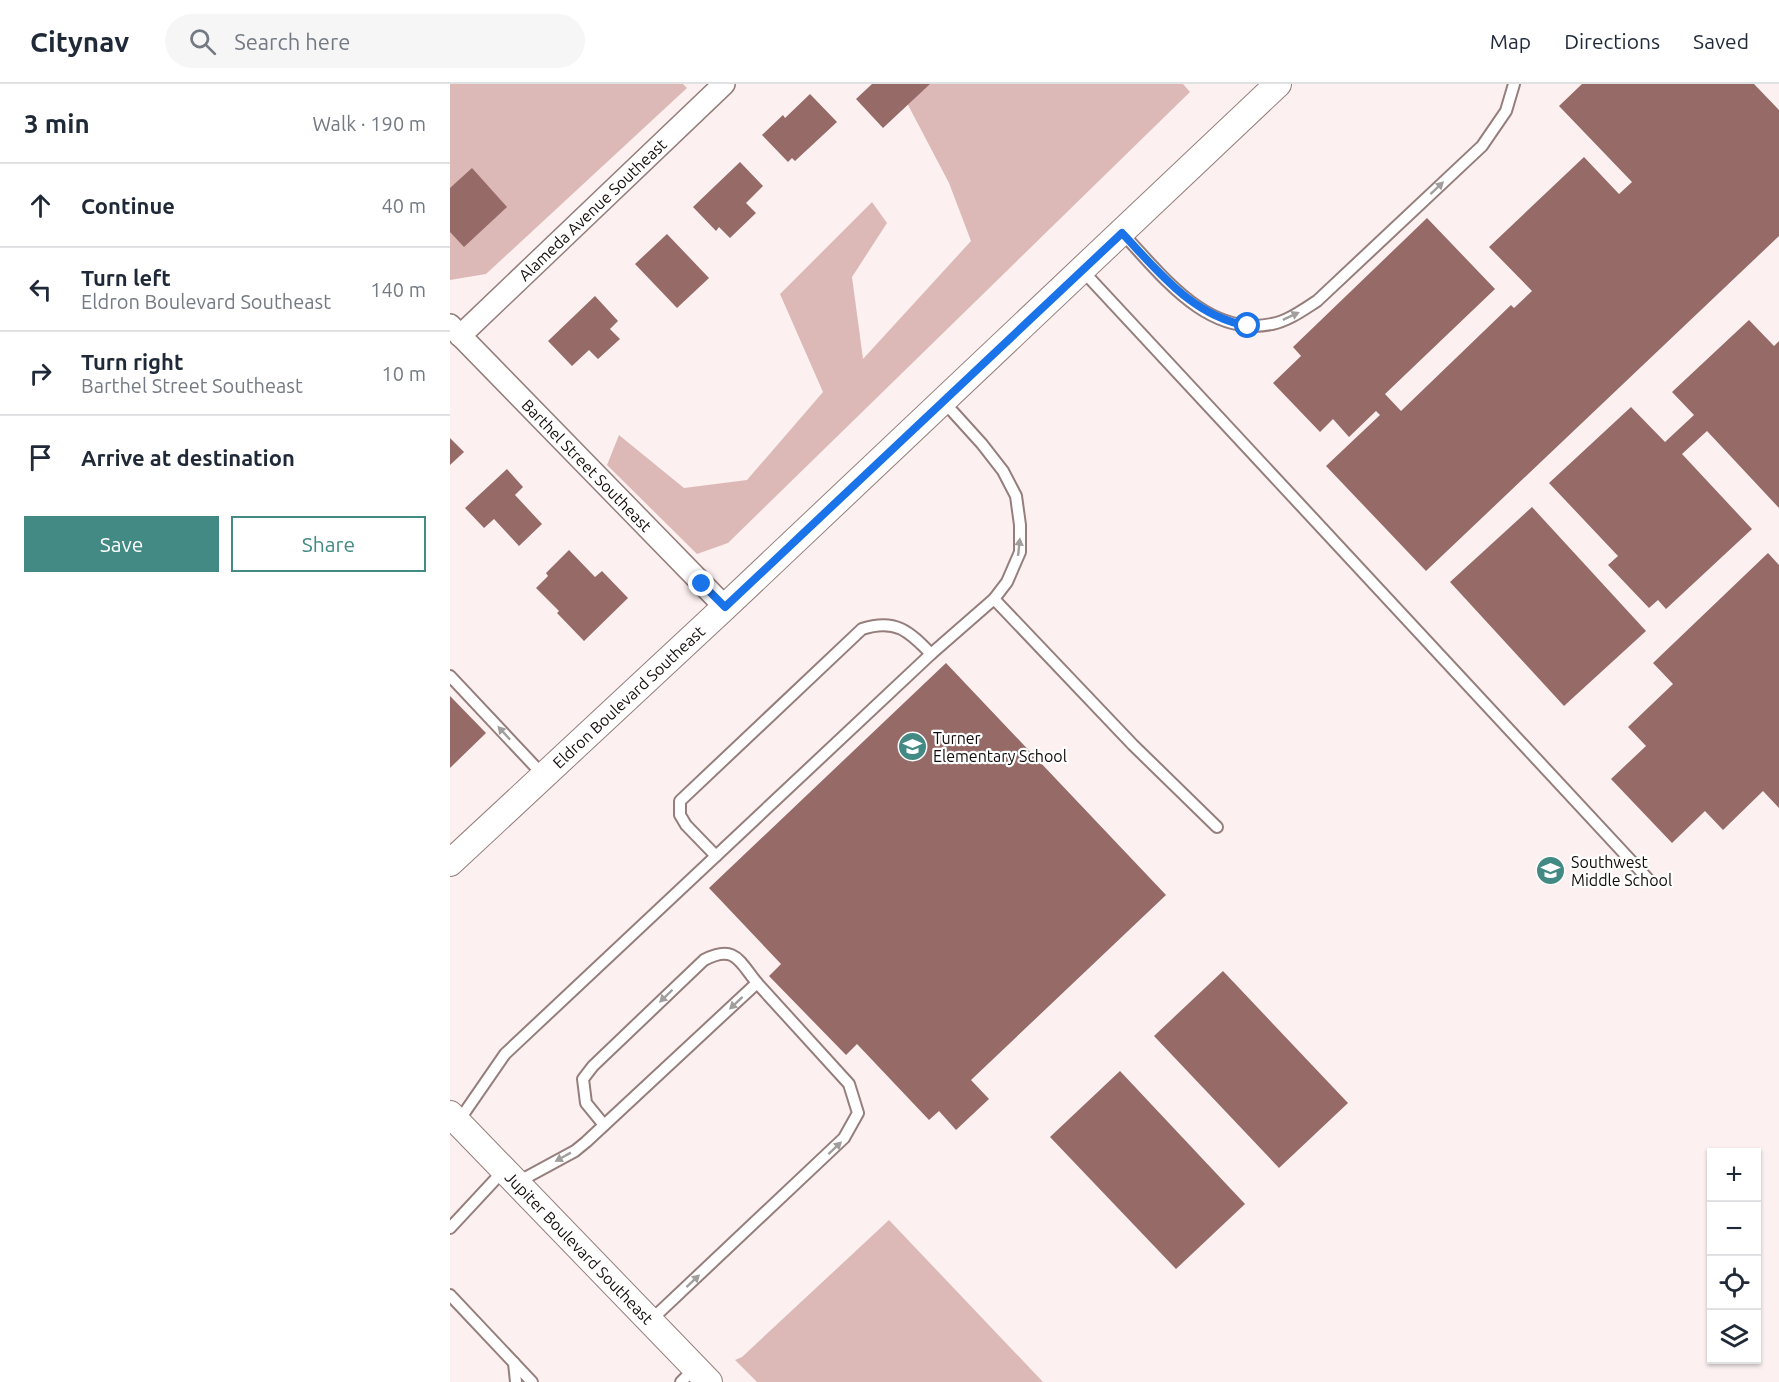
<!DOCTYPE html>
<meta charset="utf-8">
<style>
body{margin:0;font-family:Ubuntu,sans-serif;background:#f6f6f7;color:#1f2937}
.controls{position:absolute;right:18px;bottom:18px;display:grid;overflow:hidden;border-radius:0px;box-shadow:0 2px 4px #0004}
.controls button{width:54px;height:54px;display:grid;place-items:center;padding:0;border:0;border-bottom:2px solid #e0e1e3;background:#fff;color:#1f2937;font:30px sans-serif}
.stop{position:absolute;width:18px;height:18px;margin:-14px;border:4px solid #1a73e8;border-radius:50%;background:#fff}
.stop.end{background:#1a73e8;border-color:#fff;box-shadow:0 2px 6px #0008}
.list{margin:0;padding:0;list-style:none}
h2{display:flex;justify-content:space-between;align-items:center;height:78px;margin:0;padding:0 24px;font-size:26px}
h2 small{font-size:20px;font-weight:400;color:#747a83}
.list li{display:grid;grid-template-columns:39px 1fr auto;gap:18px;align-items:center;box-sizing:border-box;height:84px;padding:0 24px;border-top:2px solid #e0e1e3}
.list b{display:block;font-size:22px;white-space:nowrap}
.list p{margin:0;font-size:20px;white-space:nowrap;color:#747a83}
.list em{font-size:20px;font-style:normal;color:#747a83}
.actions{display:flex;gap:12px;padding:18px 24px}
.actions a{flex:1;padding:14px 0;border:2px solid #438a84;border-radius:0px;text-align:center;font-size:21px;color:#438a84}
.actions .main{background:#438a84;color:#fff}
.icon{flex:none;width:33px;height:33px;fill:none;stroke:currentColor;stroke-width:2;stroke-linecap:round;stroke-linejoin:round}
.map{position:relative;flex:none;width:1329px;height:1298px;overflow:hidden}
header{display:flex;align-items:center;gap:36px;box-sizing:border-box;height:84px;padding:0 30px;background:#fff;border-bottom:2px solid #e0e1e3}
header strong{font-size:28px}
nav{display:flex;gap:33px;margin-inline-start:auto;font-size:21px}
.search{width:420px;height:54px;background:#f6f6f7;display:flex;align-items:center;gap:15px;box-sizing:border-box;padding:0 21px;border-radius:33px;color:#747a83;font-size:22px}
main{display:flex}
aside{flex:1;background:#fff}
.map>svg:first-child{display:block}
.green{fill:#dcb9b6}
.building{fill:#956a67}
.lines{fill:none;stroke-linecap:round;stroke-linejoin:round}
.service-casing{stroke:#967e7c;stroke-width:14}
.minor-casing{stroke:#967e7c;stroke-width:24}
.tertiary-casing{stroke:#967e7c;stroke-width:28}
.service{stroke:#fff;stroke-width:10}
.minor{stroke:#fff;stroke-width:21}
.tertiary{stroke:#fff;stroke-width:26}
.oneway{fill:#a19e9d}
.route{stroke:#1a73e8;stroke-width:8}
.labels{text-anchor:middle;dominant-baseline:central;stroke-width:4.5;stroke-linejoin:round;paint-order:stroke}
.street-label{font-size:16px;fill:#140c0b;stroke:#fff}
.poi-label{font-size:16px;fill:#140c0b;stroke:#fff;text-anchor:start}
</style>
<header>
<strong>Citynav</strong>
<div class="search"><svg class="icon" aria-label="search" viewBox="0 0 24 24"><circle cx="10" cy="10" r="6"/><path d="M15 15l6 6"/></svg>Search here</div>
<nav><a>Map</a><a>Directions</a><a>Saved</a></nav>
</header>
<main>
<aside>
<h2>3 min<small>Walk · 190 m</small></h2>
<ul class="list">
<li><svg class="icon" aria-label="ahead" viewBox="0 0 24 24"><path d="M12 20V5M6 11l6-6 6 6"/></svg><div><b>Continue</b></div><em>40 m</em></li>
<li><svg class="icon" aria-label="left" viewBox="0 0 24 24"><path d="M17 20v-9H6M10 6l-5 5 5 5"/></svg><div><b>Turn left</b><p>Eldron Boulevard Southeast</p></div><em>140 m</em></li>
<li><svg class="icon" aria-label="right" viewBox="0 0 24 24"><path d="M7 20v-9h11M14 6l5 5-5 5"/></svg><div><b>Turn right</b><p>Barthel Street Southeast</p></div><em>10 m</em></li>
<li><svg class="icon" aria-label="arrive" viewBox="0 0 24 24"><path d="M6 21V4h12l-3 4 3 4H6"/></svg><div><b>Arrive at destination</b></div></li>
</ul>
<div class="actions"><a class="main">Save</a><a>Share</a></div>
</aside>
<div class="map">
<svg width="1329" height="1298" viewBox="0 0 1329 1298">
<rect width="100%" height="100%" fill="#fcf1f0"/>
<g class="green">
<path d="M 0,0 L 233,0 L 237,4 L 36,190 L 0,196 Z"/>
<path d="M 447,0 L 733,0 L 740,8 L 278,459 L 247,470 L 157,381 L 169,351 L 234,404 L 297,396 L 373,308 L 330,210 L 422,118 L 437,139 L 402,193 L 413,275 L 521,157 L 499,99 Z"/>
<path d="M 439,1136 L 593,1298 L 307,1298 L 285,1276 L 292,1273 Z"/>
</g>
<g class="building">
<path d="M 422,0 L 480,0 L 433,44 L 406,15 Z"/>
<path d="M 1132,0 L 1304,0 L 1329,26 L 1329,152 L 976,487 L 876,382 L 930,331 L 926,327 L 899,353 L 883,335 L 870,348 L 823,299 L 851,272 L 843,263 L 977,134 L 1045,205 L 935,310 L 951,327 L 1061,221 L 1064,224 L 1082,207 L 1039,163 L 1134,73 L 1169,110 L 1182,98 L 1109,22 Z"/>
<path d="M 360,10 L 387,38 L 345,77 L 342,74 L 338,78 L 312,51 L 333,31 L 335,34 Z"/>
<path d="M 290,78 L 313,102 L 296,119 L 306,129 L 280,154 L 269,143 L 266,147 L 243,123 Z"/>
<path d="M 22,84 L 57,123 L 14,163 L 0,148 L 0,104 Z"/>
<path d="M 217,150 L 259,194 L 227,224 L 185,180 Z"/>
<path d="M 145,212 L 168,237 L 160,245 L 170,255 L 148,275 L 139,266 L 122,282 L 98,257 Z"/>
<path d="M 1299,236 L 1324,262 L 1329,257 L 1329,424 L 1257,347 L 1232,370 L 1302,445 L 1216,525 L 1208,516 L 1199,524 L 1158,481 L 1168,472 L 1099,399 L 1181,323 L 1215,358 L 1244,331 L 1222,308 Z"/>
<path d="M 0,354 L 14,368 L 0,381 Z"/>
<path d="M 57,385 L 73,403 L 65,411 L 92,440 L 69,462 L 44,435 L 34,444 L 15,424 Z"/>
<path d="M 1082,423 L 1196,547 L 1114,622 L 1000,498 Z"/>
<path d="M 119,466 L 145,493 L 152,487 L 178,514 L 134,557 L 107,529 L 109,527 L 86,504 L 98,492 L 96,489 Z"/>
<path d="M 1318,469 L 1329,481 L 1329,724 L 1313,707 L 1273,746 L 1255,727 L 1222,759 L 1161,695 L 1196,662 L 1178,643 L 1223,600 L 1203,579 Z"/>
<path d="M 496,579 L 716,811 L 521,996 L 539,1015 L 506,1046 L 489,1027 L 479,1036 L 407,960 L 396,971 L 319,892 L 331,880 L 259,804 Z"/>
<path d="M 0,612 L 36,649 L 0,684 Z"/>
<path d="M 773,887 L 898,1019 L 829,1084 L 704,952 Z"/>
<path d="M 670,987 L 795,1120 L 726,1185 L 600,1053 Z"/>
</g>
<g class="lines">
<defs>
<g id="service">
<path d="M 672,149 C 711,190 757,254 822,240 C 838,237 853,226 867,217 L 1032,62 L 1056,27 L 1064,0"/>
<path d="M 632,186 L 1198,795"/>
<path d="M 544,515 L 683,661 L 767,743"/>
<path d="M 0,592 L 94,692"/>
<path d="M 266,772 L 236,741 L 230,731 L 230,717 L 412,545 C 445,534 459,547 481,570"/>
<path d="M 8,1038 L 55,970 L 481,570 L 544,515 L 557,498 L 570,468 L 570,441 L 566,412 L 553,387 L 532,360 L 494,318"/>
<path d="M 154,1041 L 136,1019 L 133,995 L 143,982 L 254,876 C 285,860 289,877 307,899"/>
<path d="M 66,1099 L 125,1067 L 136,1058 L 307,899 L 399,1000 L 408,1029 L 394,1054 L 200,1237"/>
<path d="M 0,1144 L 54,1086"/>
<path d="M 0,1211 L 82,1298"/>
<path d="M 64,1279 L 66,1298"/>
<path d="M 231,1298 L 245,1284"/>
</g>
<g id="minor">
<path id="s1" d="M 0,241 L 275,523"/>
<path id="s2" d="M 10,252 L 274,0"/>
</g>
<g id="tertiary">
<path id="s3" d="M 0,779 L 275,523 L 828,0"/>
<path id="s4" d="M 0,1030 L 259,1298"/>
</g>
</defs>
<use href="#service" class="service-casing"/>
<use href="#minor" class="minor-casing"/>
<use href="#tertiary" class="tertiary-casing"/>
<use href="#service" class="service"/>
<use href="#minor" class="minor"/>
<use href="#tertiary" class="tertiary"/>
</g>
<defs><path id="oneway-solid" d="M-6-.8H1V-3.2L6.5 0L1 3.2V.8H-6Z" transform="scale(1.5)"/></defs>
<g class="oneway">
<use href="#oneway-solid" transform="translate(987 104) rotate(-43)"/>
<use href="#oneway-solid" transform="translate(841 232) rotate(-25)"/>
<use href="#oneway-solid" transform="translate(569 463) rotate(-84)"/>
<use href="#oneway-solid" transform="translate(54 649) rotate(-133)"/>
<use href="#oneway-solid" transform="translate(216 912) rotate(136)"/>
<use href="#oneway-solid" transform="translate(286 919) rotate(137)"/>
<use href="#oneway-solid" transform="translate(385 1064) rotate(-43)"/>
<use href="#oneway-solid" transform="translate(113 1073) rotate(151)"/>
<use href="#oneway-solid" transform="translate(243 1197) rotate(-43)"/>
</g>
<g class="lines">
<path class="route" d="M 252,500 L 275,523 L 672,149 C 709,188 742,232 798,242"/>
</g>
<defs>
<symbol id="school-disc" viewBox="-11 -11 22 22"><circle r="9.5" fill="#438a84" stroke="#fff"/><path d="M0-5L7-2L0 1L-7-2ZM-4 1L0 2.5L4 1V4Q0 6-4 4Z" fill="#fff"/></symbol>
</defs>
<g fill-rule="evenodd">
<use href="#school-disc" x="446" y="646" width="33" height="33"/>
<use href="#school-disc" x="1084" y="770" width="33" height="33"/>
</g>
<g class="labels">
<g class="street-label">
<text stroke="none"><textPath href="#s2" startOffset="183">Alameda Avenue Southeast</textPath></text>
<text stroke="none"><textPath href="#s1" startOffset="196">Barthel Street Southeast</textPath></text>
<text stroke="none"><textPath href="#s3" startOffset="244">Eldron Boulevard Southeast</textPath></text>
<text stroke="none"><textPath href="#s4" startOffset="186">Jupiter Boulevard Southeast</textPath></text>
</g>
<g class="poi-label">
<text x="483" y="654">Turner<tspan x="483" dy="18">Elementary School</tspan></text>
<text x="1121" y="778">Southwest<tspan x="1121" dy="18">Middle School</tspan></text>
</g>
</g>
</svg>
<div class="controls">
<button>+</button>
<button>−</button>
<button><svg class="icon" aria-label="locate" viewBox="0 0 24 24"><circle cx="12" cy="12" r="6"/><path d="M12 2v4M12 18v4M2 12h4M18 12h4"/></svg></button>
<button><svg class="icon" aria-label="layers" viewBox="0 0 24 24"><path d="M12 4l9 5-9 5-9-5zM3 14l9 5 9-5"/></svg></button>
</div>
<div class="stop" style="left:798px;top:242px"></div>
<div class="stop end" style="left:252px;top:500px"></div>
</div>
</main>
